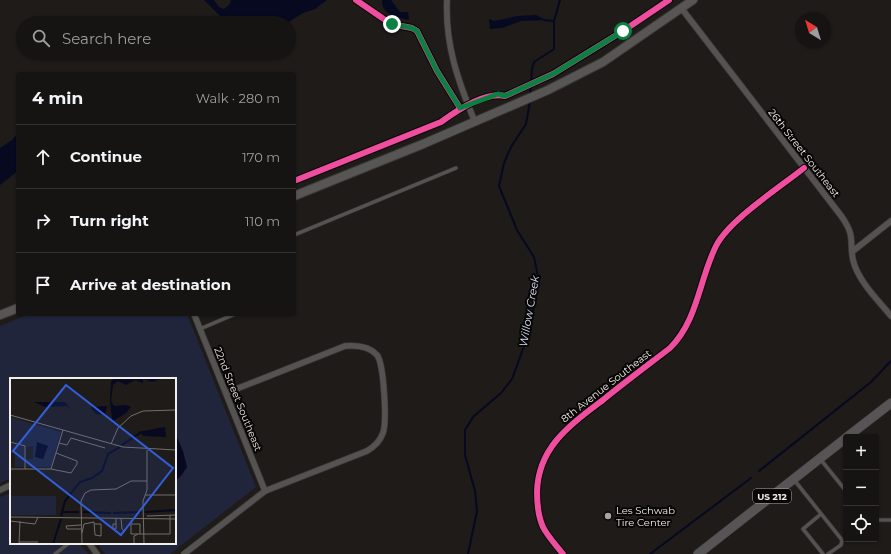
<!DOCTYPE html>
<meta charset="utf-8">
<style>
body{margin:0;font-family:Montserrat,sans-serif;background:#1f1d1c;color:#f1f3f6}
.controls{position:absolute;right:12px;bottom:12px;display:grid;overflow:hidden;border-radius:4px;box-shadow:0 1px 3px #0004}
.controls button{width:36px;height:36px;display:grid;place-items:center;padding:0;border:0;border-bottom:1px solid #353333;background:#161413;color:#f1f3f6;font:20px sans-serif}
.compass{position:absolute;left:795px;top:12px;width:36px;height:36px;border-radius:50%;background:#161413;box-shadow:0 1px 3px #0004;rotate:322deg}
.stop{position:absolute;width:12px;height:12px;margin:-9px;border:3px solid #0b8043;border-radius:50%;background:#fff}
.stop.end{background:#0b8043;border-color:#fff;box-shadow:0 1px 4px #0008}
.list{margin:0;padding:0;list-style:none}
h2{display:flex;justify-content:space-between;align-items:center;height:52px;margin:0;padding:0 16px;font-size:17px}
h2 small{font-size:13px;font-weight:400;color:#9e9ea0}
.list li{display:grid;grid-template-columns:26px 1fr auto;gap:12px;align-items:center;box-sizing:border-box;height:64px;padding:0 16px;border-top:1px solid #353333}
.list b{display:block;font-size:15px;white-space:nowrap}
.list em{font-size:13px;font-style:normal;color:#9e9ea0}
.icon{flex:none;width:22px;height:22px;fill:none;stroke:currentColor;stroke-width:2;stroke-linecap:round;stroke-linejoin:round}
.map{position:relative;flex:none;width:891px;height:554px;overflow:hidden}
.search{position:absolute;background:#161413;box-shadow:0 1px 3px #0004;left:16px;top:16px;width:280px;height:44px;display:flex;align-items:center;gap:10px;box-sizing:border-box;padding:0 14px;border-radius:22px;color:#9e9ea0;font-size:15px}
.panel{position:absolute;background:#161413;box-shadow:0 1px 3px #0004;left:16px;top:72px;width:280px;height:244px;border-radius:4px}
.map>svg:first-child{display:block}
.green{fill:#20253c}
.water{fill:#060920}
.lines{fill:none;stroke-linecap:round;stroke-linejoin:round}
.stream{stroke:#060920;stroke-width:2}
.service-casing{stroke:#3b3937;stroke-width:4.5}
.minor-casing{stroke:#3b3937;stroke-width:7}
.secondary-casing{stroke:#3b3937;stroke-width:10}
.primary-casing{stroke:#3b3937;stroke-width:10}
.service{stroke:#555352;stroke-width:3}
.minor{stroke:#555352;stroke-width:5.5}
.secondary{stroke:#575655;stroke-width:8}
.primary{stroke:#565454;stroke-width:9}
.cycleway-casing{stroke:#080605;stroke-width:8}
.cycleway{stroke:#ef4d9e;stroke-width:6}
.route{stroke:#0b8043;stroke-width:5}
.poi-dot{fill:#a7a4a2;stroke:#080605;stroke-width:1.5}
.labels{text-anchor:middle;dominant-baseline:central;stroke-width:4;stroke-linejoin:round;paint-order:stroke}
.shield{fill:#080605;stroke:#aba8a6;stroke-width:1}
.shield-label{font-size:9px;font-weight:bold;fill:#f1eeeb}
.street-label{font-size:10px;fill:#f1eeeb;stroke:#080605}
.poi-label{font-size:10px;fill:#f1eeeb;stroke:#080605;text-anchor:start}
.water-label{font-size:11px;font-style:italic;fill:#d8e0f8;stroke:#080605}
.inset-river{fill:none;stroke:#060920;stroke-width:2}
.inset-road{fill:none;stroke:#726f6d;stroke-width:1}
.view{fill:#325eda;fill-opacity:0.15;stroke:#325eda;stroke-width:2}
.inset-edge{fill:none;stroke:#f1eeeb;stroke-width:2}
</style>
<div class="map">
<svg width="891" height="554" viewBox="0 0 891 554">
<rect width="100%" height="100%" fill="#1e1b19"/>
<g class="green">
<path d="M 29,314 L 187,314 L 256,487 L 170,554 L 105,554 L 97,543 L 175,543 L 175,379 L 11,379 L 11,478 L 0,483 L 0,326 Z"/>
<path d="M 11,493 L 11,543 L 79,543 L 88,554 L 0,554 L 0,497 Z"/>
</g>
<g class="water">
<path d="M 204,0 L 214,0 L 219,7 L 224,9 L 230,4 L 231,0 L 327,0 L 315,9 L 303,13 L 287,23 L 232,23 L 223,19 Z"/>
<path d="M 382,0 L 391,0 L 400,12 L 408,12 L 409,20 C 397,17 381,15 382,0 Z"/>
<path d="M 536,15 L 546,20 L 521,21 L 502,28 L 490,29 L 489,19 L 494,21 L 518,16 Z"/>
<path d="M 18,133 L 18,171 L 0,185 L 0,148 L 12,140 Z"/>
<path d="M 175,433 L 183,451 L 187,467 L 181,476 L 175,481 Z"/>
</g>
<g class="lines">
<g class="stream">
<path d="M 544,20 L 554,21"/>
<path d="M 530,94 L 532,69 L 534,62 L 554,49 L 554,21 L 560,0"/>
<path d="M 759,471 L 871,382 L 891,361"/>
<path d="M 468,554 L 477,511 L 475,491 L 465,455 L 465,430 L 473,417 L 501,393 L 512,379 L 526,341 L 535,302 L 538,277 L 534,257 L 517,230 L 499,186 L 504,163 L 511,147 L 526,124 L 530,101"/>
<path d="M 650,554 L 751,478"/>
</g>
<defs>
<g id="service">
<path d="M 294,235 L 456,168"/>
<path d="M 200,329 L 235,314"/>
<path d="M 821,460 L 846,491"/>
<path d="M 795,481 L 842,540 L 841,545 L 828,554"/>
<path d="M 821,514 L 803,529 L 823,554"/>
<path d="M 876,520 L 891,520"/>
<path d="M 55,554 L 69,543"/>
</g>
<g id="minor">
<path d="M 447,0 C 445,45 458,81 475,122"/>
<path d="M 682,9 L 842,217 C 856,238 849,240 853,260 C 858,281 878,300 891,316"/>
<path d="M 853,251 L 891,221"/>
<path d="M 194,314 L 265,491"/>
<path d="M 0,490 L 11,485"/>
<path d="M 89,543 L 97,554"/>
<path d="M 184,554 L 265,491 L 367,451 C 374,447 380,441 383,433 C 387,421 384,364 377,355 C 369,346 357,345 345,346 L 226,393"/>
<path d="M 563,554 C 556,545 548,537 543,527 C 538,516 537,503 537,492 C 538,447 570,425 603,400 C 625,382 648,365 670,348 C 698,320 699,280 716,246 C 729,220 779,188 804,168"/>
</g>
<g id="secondary">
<path d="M 294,196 L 423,144 L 548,90 L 603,62 L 693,0"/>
<path d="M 0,315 L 18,308"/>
</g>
<g id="primary">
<path d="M 847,437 L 891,403"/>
<path d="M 698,554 L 846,438"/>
</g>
</defs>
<use href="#service" class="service-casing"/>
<use href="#minor" class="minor-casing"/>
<use href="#secondary" class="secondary-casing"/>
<use href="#primary" class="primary-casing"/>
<use href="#service" class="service"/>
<use href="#minor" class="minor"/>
<use href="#secondary" class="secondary"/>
<use href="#primary" class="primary"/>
<defs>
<g id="cycleway">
<path d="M 356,0 L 391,24 L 412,28 L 417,31 L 437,71 L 460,108"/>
<path d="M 294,181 L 441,122 C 456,111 485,91 505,96 L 553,74 L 623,31 L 669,0"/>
<path d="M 563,554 C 556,545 548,537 543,527 C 538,516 537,503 537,492 C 538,447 570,425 603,400 C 625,382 648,365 670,348 C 698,320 699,280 716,246 C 729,220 779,188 804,168"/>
</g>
</defs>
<use href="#cycleway" class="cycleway-casing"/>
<use href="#cycleway" class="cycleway"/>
</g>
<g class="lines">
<path class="route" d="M 392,24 L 412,28 L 417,31 L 437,71 L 460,108 L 498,94 L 505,96 L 553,74 L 623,31"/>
</g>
<circle class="poi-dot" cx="608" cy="516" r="4"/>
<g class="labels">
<rect class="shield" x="753" y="489" width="38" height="14" rx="3"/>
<g class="shield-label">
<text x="772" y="496">US 212</text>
</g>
<g class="street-label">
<text transform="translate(804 153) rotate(52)">26th Street Southeast</text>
<text transform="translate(606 386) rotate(-38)">8th Avenue Southeast</text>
<text transform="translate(238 399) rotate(68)">22nd Street Southeast</text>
</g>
<g class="poi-label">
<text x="616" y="510">Les Schwab<tspan x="616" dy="12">Tire Center</tspan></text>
</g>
<g class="water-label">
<text transform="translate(529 311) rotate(-80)">Willow Creek</text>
</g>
</g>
<g transform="translate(10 378)">
<rect width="166" height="166" fill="#1e1b19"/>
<path d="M 0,39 L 51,54 L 41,89 L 16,89 L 16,81 L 23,81 L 23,68 L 16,69 L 0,63 ZM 0,65 L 14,69 L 14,89 L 5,89 L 5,75 L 0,75 ZM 0,118 L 46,118 L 46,137 L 0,137 Z" fill="#20253c"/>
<path d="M 104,0 L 154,0 L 142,4 L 133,1 L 133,5 L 125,2 L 116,7 L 108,3 L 103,7 L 101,23 L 104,28 L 116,27 L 121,29 L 116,35 L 103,43 L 103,48 L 100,23 L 101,4 ZM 24,24 L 55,24 L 59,29 L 60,32 L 57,28 L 35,29 ZM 82,25 L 82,29 L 97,28 L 95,37 L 86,36 L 81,30 ZM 155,49 L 156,59 L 134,58 L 128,54 ZM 27,64 L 38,68 L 33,81 L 25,79 Z" fill="#060920"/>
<path class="inset-river" d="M 112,67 L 130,55M 51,134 L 69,134M 73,134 L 101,135M 135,134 L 166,132M 103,135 L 131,134M 51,138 L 55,123 L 70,104 L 82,100 L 92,93 L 98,76 L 110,69M 43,166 L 51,141"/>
<path class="inset-road" d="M 0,37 L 113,69 L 166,72M 0,64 L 15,68 L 15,91M 49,65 L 57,67 L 61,60 L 95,70M 101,66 L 108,50 L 121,38 L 133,33 L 166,32M 0,91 L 41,91 L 61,95 L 67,86 L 67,83 L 46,75M 41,91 L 53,52M 135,117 L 166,117M 137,138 L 166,137M 0,139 L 166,141M 106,140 L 106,151 L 103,151 L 103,146 L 106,146M 111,140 L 112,151 L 115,154M 0,143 L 25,146 L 28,139M 84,144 L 85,157 L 91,158 L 91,146 L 85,146M 71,147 L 56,148 L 57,151 L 71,151M 72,155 L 74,146 L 84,144M 130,156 L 130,146 L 121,146 L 121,156 L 160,156 L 160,137M 9,164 L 28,164M 9,166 L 10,143M 72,166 L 71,123 L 75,115 L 81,112 L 106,111 L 121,103 L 137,103M 124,166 L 124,158 L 128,156M 134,166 L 133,123 L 137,112 L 137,72"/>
<path class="view" d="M 56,7 L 163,90 L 111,157 L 3,73 Z"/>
<rect width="166" height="166" class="inset-edge"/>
</g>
</svg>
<div class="controls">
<button>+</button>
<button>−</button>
<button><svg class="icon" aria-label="locate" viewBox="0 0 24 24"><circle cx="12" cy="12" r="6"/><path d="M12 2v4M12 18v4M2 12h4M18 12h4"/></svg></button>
</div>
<svg class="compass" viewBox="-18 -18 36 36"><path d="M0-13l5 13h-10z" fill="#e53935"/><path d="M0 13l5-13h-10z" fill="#9e9ea0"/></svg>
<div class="stop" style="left:623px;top:31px"></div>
<div class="stop end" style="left:392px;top:24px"></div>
<div class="search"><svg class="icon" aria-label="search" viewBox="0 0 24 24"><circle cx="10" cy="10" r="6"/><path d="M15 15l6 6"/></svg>Search here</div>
<section class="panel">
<h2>4 min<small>Walk · 280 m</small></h2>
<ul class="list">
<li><svg class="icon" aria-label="ahead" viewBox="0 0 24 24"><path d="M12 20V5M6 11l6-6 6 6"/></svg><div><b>Continue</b></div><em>170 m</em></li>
<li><svg class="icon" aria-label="right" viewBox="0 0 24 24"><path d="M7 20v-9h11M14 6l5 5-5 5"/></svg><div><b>Turn right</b></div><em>110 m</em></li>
<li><svg class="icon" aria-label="arrive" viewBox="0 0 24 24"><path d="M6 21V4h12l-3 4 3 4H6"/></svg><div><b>Arrive at destination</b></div></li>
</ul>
</section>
</div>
